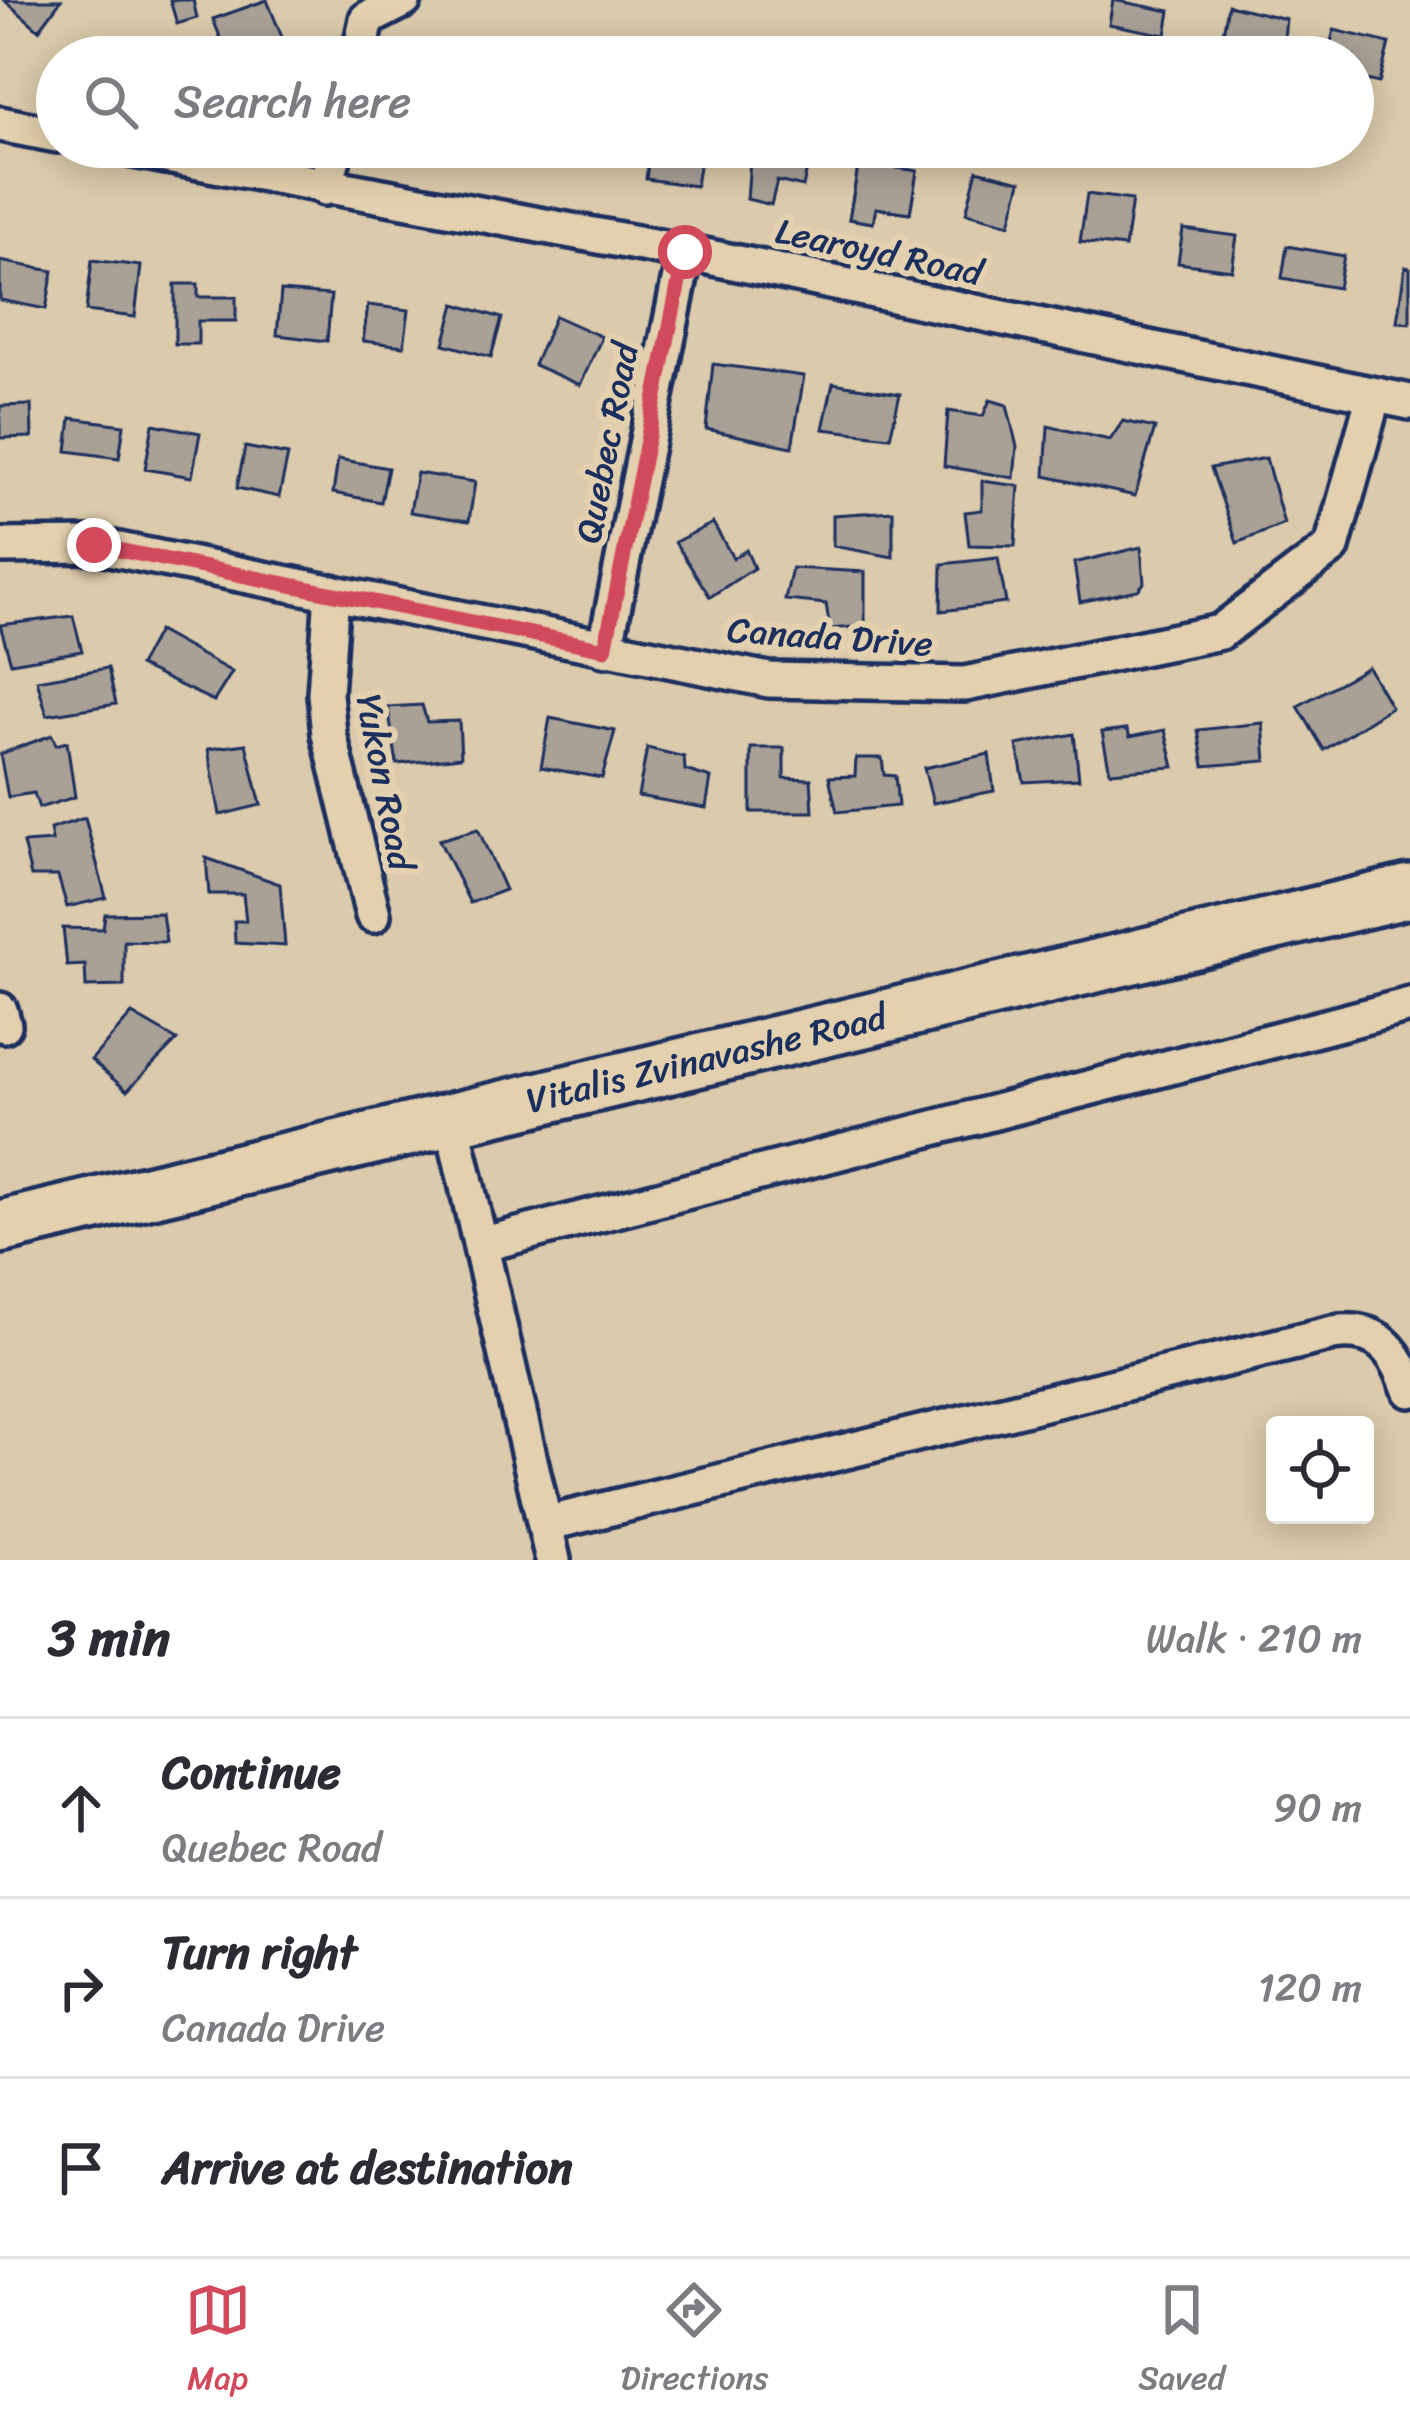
<!DOCTYPE html>
<meta charset="utf-8">
<style>
body{margin:0;font-family:Sriracha,sans-serif;background:#f2f2f3;color:#2b2b33}
.controls{position:absolute;right:36px;bottom:36px;display:grid;overflow:hidden;border-radius:12px;box-shadow:0 6px 30px #0003}
.controls button{width:108px;height:108px;display:grid;place-items:center;padding:0;border:0;border-bottom:3px solid #e1e1e2;background:#fff;color:#2b2b33;font:60px sans-serif}
.stop{position:absolute;width:36px;height:36px;margin:-27px;border:9px solid #d1495b;border-radius:50%;background:#fff}
.stop.end{background:#d1495b;border-color:#fff;box-shadow:0 3px 12px #0008}
.list{margin:0;padding:0;list-style:none}
h2{display:flex;justify-content:space-between;align-items:center;height:156px;margin:0;padding:0 48px;font-size:51px}
h2 small{font-size:39px;font-weight:400;color:#7c7c81}
.list li{display:grid;grid-template-columns:78px 1fr auto;gap:36px;align-items:center;box-sizing:border-box;height:180px;padding:0 48px;border-top:3px solid #e1e1e2}
.list b{display:block;font-size:45px;white-space:nowrap}
.list p{margin:0;font-size:39px;white-space:nowrap;color:#7c7c81}
.list em{font-size:39px;font-style:normal;color:#7c7c81}
.icon{flex:none;width:66px;height:66px;fill:none;stroke:currentColor;stroke-width:2;stroke-linecap:round;stroke-linejoin:round}
.map{position:relative;flex:none;width:1410px;height:1560px;overflow:hidden}
.search{position:absolute;background:#fff;box-shadow:0 6px 30px #0003;left:36px;right:36px;top:36px;height:132px;display:flex;align-items:center;gap:30px;box-sizing:border-box;padding:0 42px;border-radius:66px;color:#7c7c81;font-size:45px}
.sheet{height:696px;background:#fff}
nav{display:flex;justify-content:space-around;align-items:center;box-sizing:border-box;height:168px;border-top:3px solid #e1e1e2;background:#fff;font-size:33px;color:#7c7c81}
nav a{display:grid;justify-items:center;gap:6px}
nav .on{color:#d1495b}
.map>svg:first-child{display:block}
.building{fill:#a9a196;stroke:#1b2f5e;stroke-width:3}
.lines{fill:none;stroke-linecap:round;stroke-linejoin:round}
.street-casing{stroke:#1b2f5e;stroke-width:42}
.primary-casing{stroke:#1b2f5e;stroke-width:60}
.street{stroke:#e3d0ae;stroke-width:33}
.primary{stroke:#e3d0ae;stroke-width:51}
.route{stroke:#d1495b;stroke-width:15}
.labels{text-anchor:middle;dominant-baseline:central;stroke-width:12;stroke-linejoin:round;paint-order:stroke}
.street-label{font-size:36px;fill:#1b2f5e;stroke:#e3d0ae}
</style>
<div class="map">
<svg width="1410" height="1560" viewBox="0 0 1410 1560">
<rect width="100%" height="100%" fill="#dbcaab"/>
<filter id="ink" filterUnits="userSpaceOnUse"><feTurbulence type="fractalNoise" baseFrequency=".00833" numOctaves="2"/><feDisplacementMap in="SourceGraphic" scale="24" xChannelSelector="R" yChannelSelector="G"/><feConvolveMatrix kernelMatrix="1 2 1 2 8 2 1 2 1" color-interpolation-filters="sRGB"/></filter>
<g filter="url(#ink)">
<g class="building">
<path d="M 4,0 L 61,0 L 39,30 Z"/>
<path d="M 170,0 L 193,0 L 197,18 L 177,24 Z"/>
<path d="M 267,0 L 290,57 L 228,57 L 213,19 Z"/>
<path d="M 1113,0 L 1170,11 L 1166,35 L 1109,24 Z"/>
<path d="M 1228,5 L 1286,19 L 1282,57 L 1219,57 Z"/>
<path d="M 1334,30 L 1389,43 L 1379,83 L 1353,77 L 1353,57 L 1327,57 Z"/>
<path d="M 539,147 L 574,147 L 570,162 L 538,153 Z"/>
<path d="M 650,147 L 702,147 L 696,186 L 646,179 Z"/>
<path d="M 751,147 L 811,150 L 803,187 L 777,181 L 771,205 L 747,199 Z"/>
<path d="M 859,162 L 917,171 L 910,213 L 876,208 L 873,223 L 849,219 Z"/>
<path d="M 859,162 L 917,171 L 910,213 L 876,208 L 873,223 L 849,219 Z"/>
<path d="M 977,170 L 1021,181 L 1010,224 L 966,213 Z"/>
<path d="M 1087,194 L 1132,200 L 1125,247 L 1080,242 Z"/>
<path d="M 1183,229 L 1237,236 L 1232,270 L 1178,263 Z"/>
<path d="M 1287,246 L 1344,256 L 1338,288 L 1282,278 Z"/>
<path d="M 92,260 L 141,266 L 135,317 L 86,311 Z"/>
<path d="M 0,261 L 53,271 L 46,309 L 0,300 Z"/>
<path d="M 1405,267 L 1410,268 L 1410,323 L 1397,322 Z"/>
<path d="M 175,284 L 198,284 L 198,297 L 236,297 L 236,321 L 198,321 L 198,344 L 175,344 Z"/>
<path d="M 281,291 L 331,295 L 327,341 L 277,335 Z"/>
<path d="M 455,304 L 502,318 L 491,357 L 444,344 Z"/>
<path d="M 368,305 L 409,310 L 404,346 L 363,341 Z"/>
<path d="M 555,316 L 602,337 L 580,385 L 534,365 Z"/>
<path d="M 713,364 L 804,376 L 792,447 L 706,429 Z"/>
<path d="M 833,383 L 900,394 L 890,437 L 823,429 Z"/>
<path d="M 990,400 L 1007,405 L 1017,447 L 1014,478 L 944,466 L 948,411 L 983,416 Z"/>
<path d="M 31,405 L 32,437 L 0,438 L 0,406 Z"/>
<path d="M 71,418 L 124,425 L 119,458 L 67,451 Z"/>
<path d="M 1123,421 L 1155,428 L 1135,496 L 1045,476 L 1048,426 L 1110,440 Z"/>
<path d="M 153,424 L 200,433 L 192,477 L 145,469 Z"/>
<path d="M 245,447 L 288,455 L 279,497 L 237,488 Z"/>
<path d="M 1266,458 L 1284,524 L 1237,543 L 1211,468 Z"/>
<path d="M 338,459 L 388,468 L 381,502 L 333,493 Z"/>
<path d="M 417,473 L 475,482 L 469,521 L 410,512 Z"/>
<path d="M 982,481 L 1019,486 L 1015,546 L 969,545 L 965,512 L 982,510 Z"/>
<path d="M 893,511 L 893,557 L 833,546 L 833,515 Z"/>
<path d="M 713,523 L 733,558 L 746,550 L 754,568 L 710,597 L 675,542 Z"/>
<path d="M 1141,547 L 1144,583 L 1138,590 L 1080,602 L 1074,563 Z"/>
<path d="M 998,558 L 1006,603 L 941,611 L 942,564 Z"/>
<path d="M 792,568 L 865,572 L 865,626 L 830,629 L 826,604 L 785,600 Z"/>
<path d="M 73,616 L 82,651 L 11,663 L 0,625 Z"/>
<path d="M 158,631 L 232,672 L 214,701 L 139,666 Z"/>
<path d="M 1368,667 L 1391,707 L 1324,750 L 1298,706 Z"/>
<path d="M 108,668 L 116,704 L 47,715 L 37,680 Z"/>
<path d="M 422,705 L 427,722 L 459,721 L 461,757 L 397,764 L 388,707 Z"/>
<path d="M 550,718 L 615,731 L 602,778 L 541,767 Z"/>
<path d="M 1263,723 L 1266,761 L 1204,766 L 1198,730 Z"/>
<path d="M 1127,729 L 1130,737 L 1165,730 L 1174,767 L 1110,772 L 1102,732 Z"/>
<path d="M 1074,734 L 1079,779 L 1024,782 L 1017,745 Z"/>
<path d="M 52,735 L 56,745 L 67,742 L 75,797 L 39,808 L 34,793 L 8,797 L 0,754 Z"/>
<path d="M 246,744 L 261,805 L 220,815 L 208,749 Z"/>
<path d="M 647,748 L 684,757 L 685,770 L 711,778 L 706,808 L 638,796 Z"/>
<path d="M 751,748 L 784,748 L 784,778 L 811,779 L 813,812 L 751,812 Z"/>
<path d="M 989,754 L 994,791 L 933,803 L 924,768 Z"/>
<path d="M 856,758 L 882,758 L 884,775 L 895,776 L 898,806 L 837,812 L 829,777 L 855,776 Z"/>
<path d="M 85,818 L 106,898 L 67,907 L 58,876 L 31,876 L 23,843 L 52,841 L 50,829 Z"/>
<path d="M 478,829 L 505,890 L 470,903 L 439,840 Z"/>
<path d="M 206,858 L 280,884 L 285,946 L 235,943 L 234,921 L 246,921 L 243,894 L 209,894 Z"/>
<path d="M 162,913 L 166,942 L 124,941 L 124,986 L 86,987 L 85,965 L 67,966 L 63,928 L 103,929 L 105,914 Z"/>
<path d="M 132,1014 L 177,1040 L 127,1091 L 91,1060 Z"/>
</g>
<g class="lines">
<defs>
<g id="street">
<path d="M 359,57 L 367,19 L 404,0"/>
<path d="M 0,124 L 57,135"/>
<path d="M 118,147 L 685,252 L 1410,402"/>
<path d="M 325,188 L 336,147"/>
<path d="M 0,546 L 94,545 L 769,680 L 965,684 L 1220,632 L 1332,547 L 1374,395"/>
<path d="M 332,592 L 325,694 L 329,734 L 373,915"/>
<path d="M 605,649 L 685,252"/>
<path d="M 0,1010 L 4,1025"/>
<path d="M 451,1117 L 553,1560"/>
<path d="M 484,1244 L 1410,1005"/>
<path d="M 545,1524 L 1333,1333 C 1378,1326 1396,1350 1410,1390"/>
</g>
<g id="primary">
<path id="s1" d="M 0,1227 L 1410,891"/>
</g>
</defs>
<use href="#street" class="street-casing"/>
<use href="#primary" class="primary-casing"/>
<use href="#street" class="street"/>
<use href="#primary" class="primary"/>
</g>
</g>
<g class="lines" filter="url(#ink)">
<path class="route" d="M 94,545 L 605,649 L 685,252"/>
</g>
<g class="labels">
<g class="street-label">
<text transform="translate(879 252) rotate(12)">Learoyd Road</text>
<text transform="translate(607 443) rotate(-79)">Quebec Road</text>
<text transform="translate(830 637) rotate(4)">Canada Drive</text>
<text transform="translate(385 782) rotate(79)">Yukon Road</text>
<text stroke="none"><textPath href="#s1" startOffset="726">Vitalis Zvinavashe Road</textPath></text>
</g>
</g>
</svg>
<div class="controls">
<button><svg class="icon" aria-label="locate" viewBox="0 0 24 24"><circle cx="12" cy="12" r="6"/><path d="M12 2v4M12 18v4M2 12h4M18 12h4"/></svg></button>
</div>
<div class="stop" style="left:685px;top:252px"></div>
<div class="stop end" style="left:94px;top:545px"></div>
<div class="search"><svg class="icon" aria-label="search" viewBox="0 0 24 24"><circle cx="10" cy="10" r="6"/><path d="M15 15l6 6"/></svg>Search here</div>
</div>
<section class="sheet">
<h2>3 min<small>Walk · 210 m</small></h2>
<ul class="list">
<li><svg class="icon" aria-label="ahead" viewBox="0 0 24 24"><path d="M12 20V5M6 11l6-6 6 6"/></svg><div><b>Continue</b><p>Quebec Road</p></div><em>90 m</em></li>
<li><svg class="icon" aria-label="right" viewBox="0 0 24 24"><path d="M7 20v-9h11M14 6l5 5-5 5"/></svg><div><b>Turn right</b><p>Canada Drive</p></div><em>120 m</em></li>
<li><svg class="icon" aria-label="arrive" viewBox="0 0 24 24"><path d="M6 21V4h12l-3 4 3 4H6"/></svg><div><b>Arrive at destination</b></div></li>
</ul>
</section>
<nav>
<a class="on"><svg class="icon" aria-label="map" viewBox="0 0 24 24"><path d="M3 6l6-2 6 2 6-2v14l-6 2-6-2-6 2zM9 4v14M15 6v14"/></svg>Map</a>
<a><svg class="icon" aria-label="directions" viewBox="0 0 24 24"><path d="M12 3l9 9-9 9-9-9zM9 14v-3h6M13 9l2 2-2 2"/></svg>Directions</a>
<a><svg class="icon" aria-label="saved" viewBox="0 0 24 24"><path d="M7 4h10v16l-5-4-5 4z"/></svg>Saved</a>
</nav>
